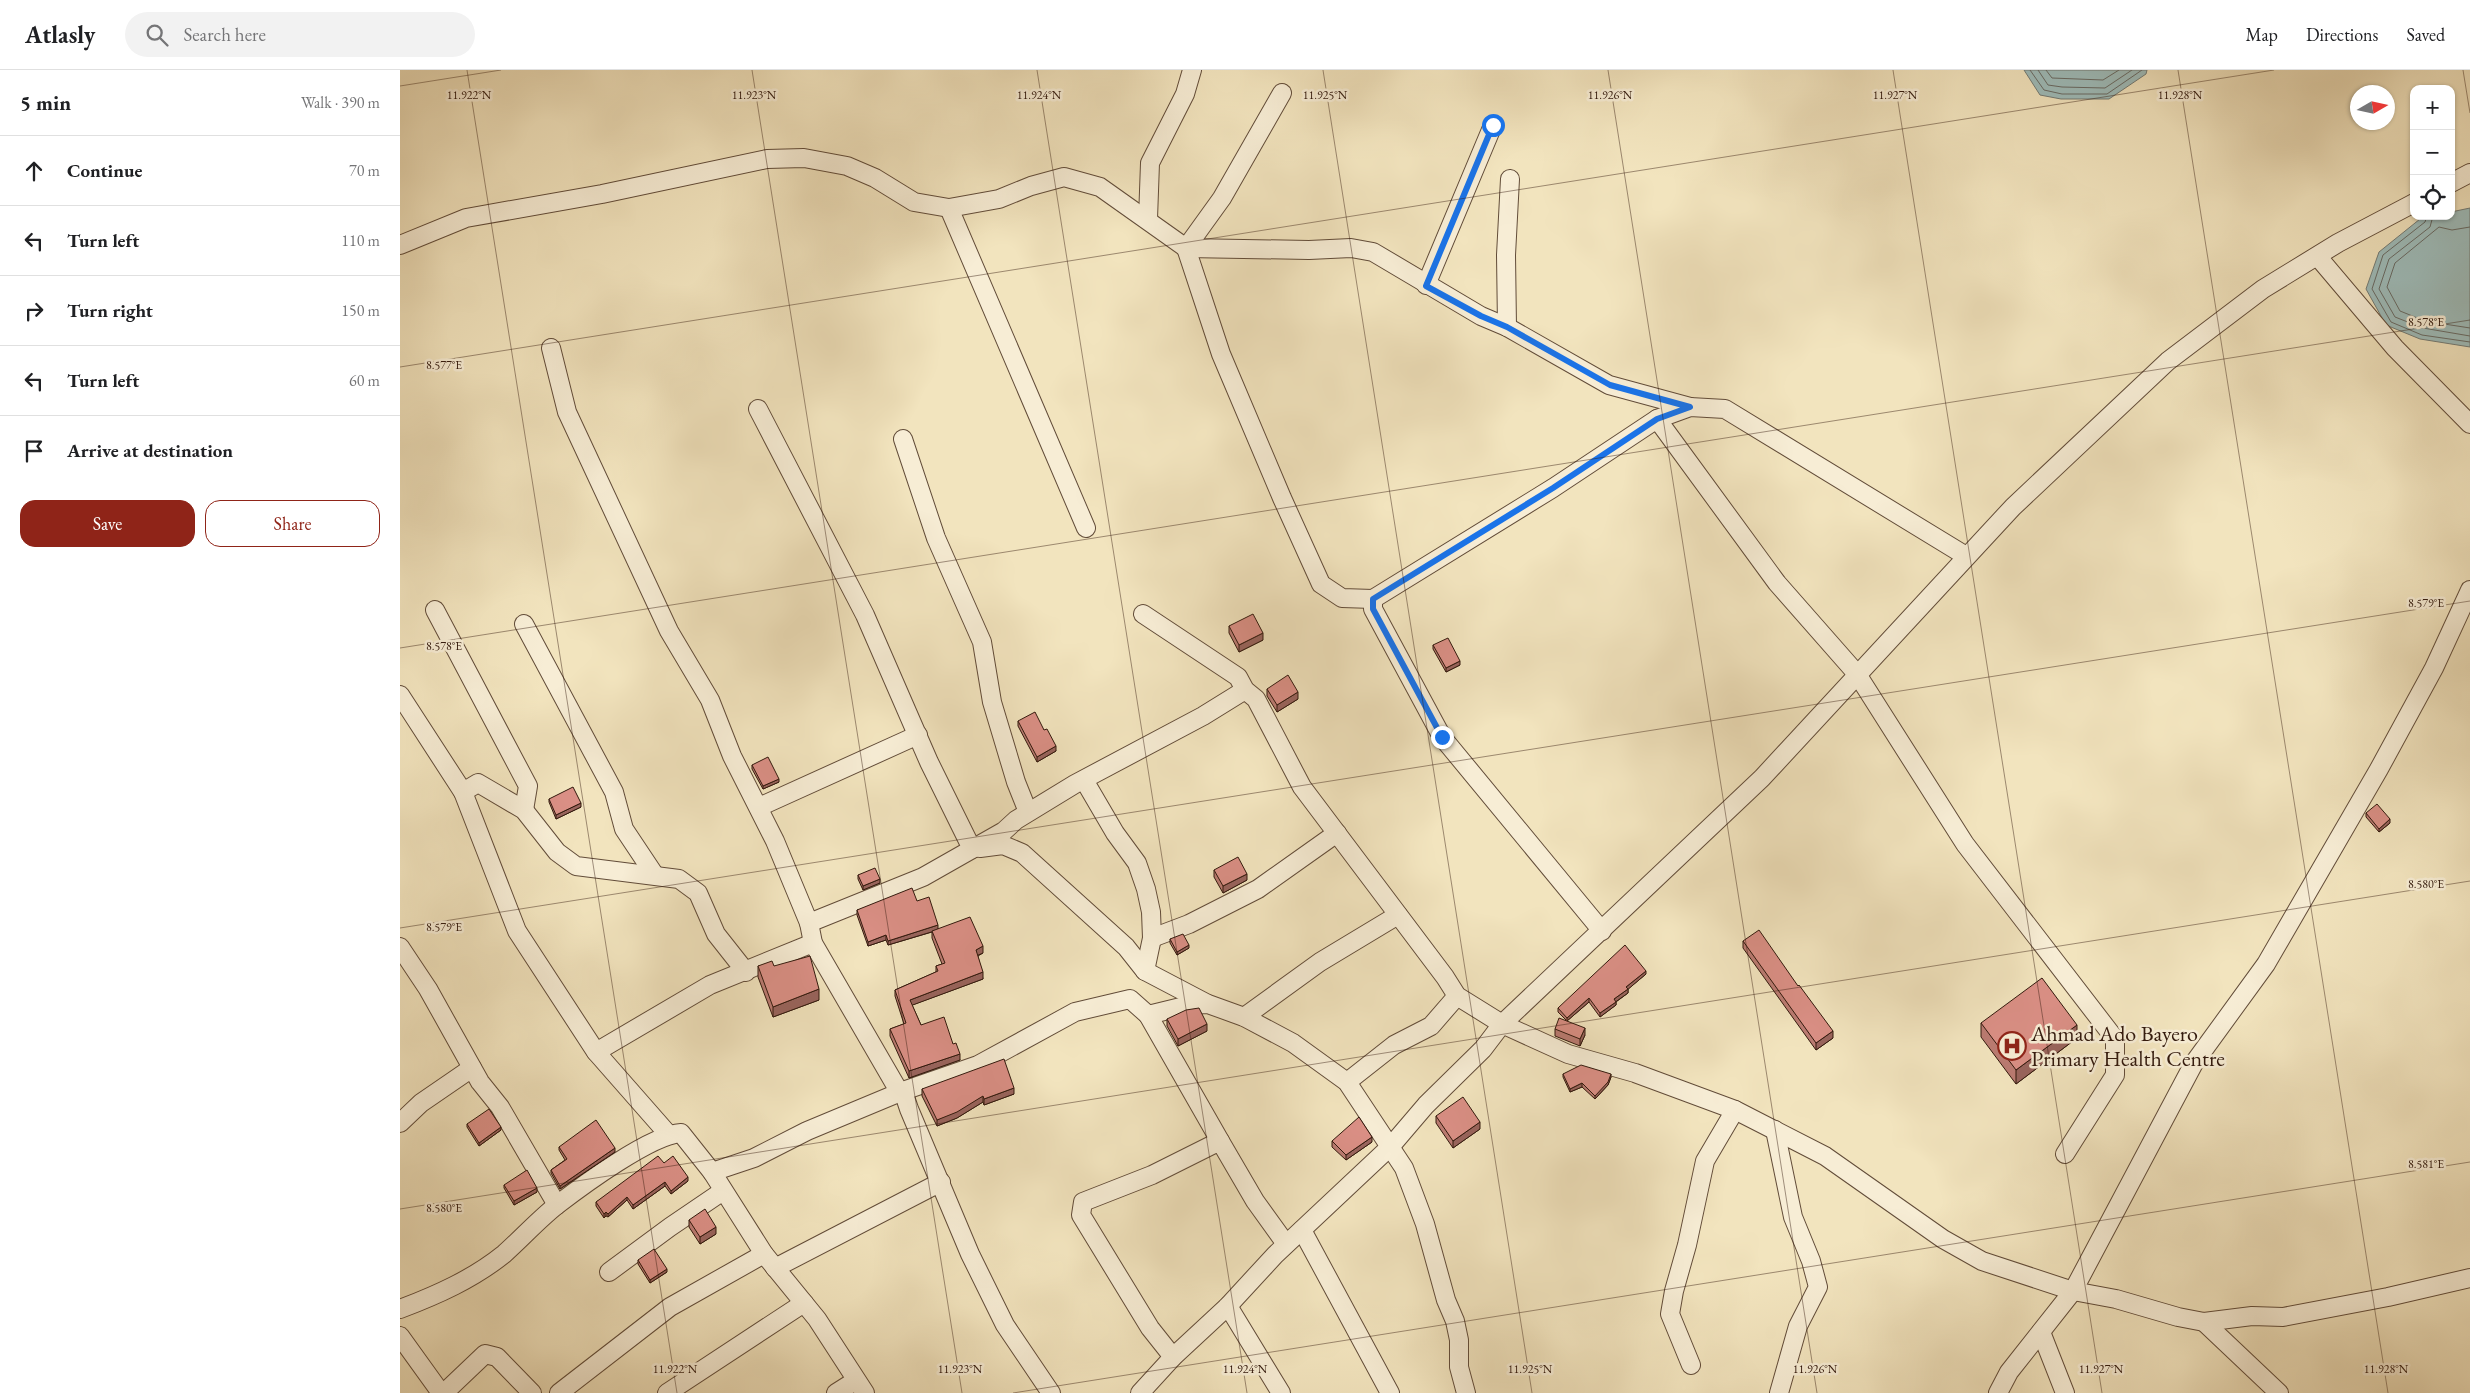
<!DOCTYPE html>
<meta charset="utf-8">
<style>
body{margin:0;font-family:"EB Garamond",serif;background:#f2f2f2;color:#202124}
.controls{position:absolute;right:15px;top:15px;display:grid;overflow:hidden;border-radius:10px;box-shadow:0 1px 4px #0004}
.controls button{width:45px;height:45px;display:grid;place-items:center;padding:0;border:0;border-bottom:1px solid #e0e0e0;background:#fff;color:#202124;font:25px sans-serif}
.compass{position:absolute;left:1950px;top:15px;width:45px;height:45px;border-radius:50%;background:#fff;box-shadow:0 1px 4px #0004;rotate:81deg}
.stop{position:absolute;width:15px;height:15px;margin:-11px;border:4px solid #1a73e8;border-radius:50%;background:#fff}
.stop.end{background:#1a73e8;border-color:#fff;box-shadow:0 1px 5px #0008}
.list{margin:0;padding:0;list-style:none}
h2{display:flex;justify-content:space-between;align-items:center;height:65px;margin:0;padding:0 20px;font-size:21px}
h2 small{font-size:16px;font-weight:400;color:#757577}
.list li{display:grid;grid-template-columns:32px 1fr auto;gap:15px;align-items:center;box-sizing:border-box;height:70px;padding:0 20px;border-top:1px solid #e0e0e0}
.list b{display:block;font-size:19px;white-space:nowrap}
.list em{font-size:16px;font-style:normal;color:#757577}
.actions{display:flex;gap:10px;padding:15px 20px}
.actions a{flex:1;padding:11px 0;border:1px solid #8f2418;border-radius:15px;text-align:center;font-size:18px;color:#8f2418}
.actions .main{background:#8f2418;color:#fff}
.icon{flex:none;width:28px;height:28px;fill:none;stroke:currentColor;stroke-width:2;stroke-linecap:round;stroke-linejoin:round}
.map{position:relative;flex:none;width:2070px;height:1323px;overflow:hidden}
header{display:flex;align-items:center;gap:30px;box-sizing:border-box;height:70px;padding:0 25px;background:#fff;border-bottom:1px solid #e0e0e0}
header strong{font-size:24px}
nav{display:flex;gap:28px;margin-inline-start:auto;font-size:18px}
.search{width:350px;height:45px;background:#f2f2f2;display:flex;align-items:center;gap:12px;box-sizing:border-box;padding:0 18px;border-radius:28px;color:#757577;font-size:19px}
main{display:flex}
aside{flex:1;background:#fff}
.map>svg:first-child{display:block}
.water{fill:#9ebcba;stroke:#737b75}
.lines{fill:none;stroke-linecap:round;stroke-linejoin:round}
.shore{stroke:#686a64;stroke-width:1}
.minor-casing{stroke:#624c39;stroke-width:20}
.minor{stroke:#f7edd5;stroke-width:18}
.wall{fill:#bb7b72;stroke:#32190d}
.shaded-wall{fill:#99645d;stroke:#32190d}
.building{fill:#da8f85;stroke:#32190d}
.route{stroke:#1a73e8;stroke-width:6}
.ticks{fill:none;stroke:#32190d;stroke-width:1;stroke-opacity:0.45}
.labels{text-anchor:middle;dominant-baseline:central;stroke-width:5;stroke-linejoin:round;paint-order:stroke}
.poi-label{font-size:22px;fill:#32190d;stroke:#f7edd5;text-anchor:start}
.ticks-label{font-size:12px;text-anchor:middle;fill:#32190d;stroke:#f7edd5;stroke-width:5;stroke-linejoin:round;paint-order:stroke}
</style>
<header>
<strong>Atlasly</strong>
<div class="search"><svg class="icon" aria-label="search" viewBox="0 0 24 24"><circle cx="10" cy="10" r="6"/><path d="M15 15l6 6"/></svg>Search here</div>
<nav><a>Map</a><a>Directions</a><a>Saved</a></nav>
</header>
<main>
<aside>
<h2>5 min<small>Walk · 390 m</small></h2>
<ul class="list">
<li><svg class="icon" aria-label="ahead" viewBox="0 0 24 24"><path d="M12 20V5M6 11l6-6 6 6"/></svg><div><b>Continue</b></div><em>70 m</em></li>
<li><svg class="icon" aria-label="left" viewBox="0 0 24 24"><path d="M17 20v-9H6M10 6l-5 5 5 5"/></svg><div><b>Turn left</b></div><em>110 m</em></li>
<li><svg class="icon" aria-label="right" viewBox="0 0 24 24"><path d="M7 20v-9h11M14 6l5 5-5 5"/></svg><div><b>Turn right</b></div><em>150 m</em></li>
<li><svg class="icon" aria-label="left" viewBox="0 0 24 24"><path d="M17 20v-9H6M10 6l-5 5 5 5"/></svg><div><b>Turn left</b></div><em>60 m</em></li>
<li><svg class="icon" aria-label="arrive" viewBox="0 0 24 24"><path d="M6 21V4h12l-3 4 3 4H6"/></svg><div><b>Arrive at destination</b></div></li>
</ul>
<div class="actions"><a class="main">Save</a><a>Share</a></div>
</aside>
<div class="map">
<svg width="2070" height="1323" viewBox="0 0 2070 1323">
<rect width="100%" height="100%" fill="#f2e4be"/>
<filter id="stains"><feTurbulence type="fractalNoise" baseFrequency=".004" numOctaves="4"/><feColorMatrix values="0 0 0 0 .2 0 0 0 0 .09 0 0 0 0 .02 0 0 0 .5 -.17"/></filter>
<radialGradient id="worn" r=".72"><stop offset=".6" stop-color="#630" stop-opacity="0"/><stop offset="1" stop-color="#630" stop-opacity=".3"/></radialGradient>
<g class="water">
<path d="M 1624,0 L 1747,0 L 1746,4 L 1709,29 L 1661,29 L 1640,25 Z"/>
<path d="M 2070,138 L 2070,277 L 2020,269 L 1986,255 L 1966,219 L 1979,182 L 2020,149 L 2051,146 L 2051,142 Z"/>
</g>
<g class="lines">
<g class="shore">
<path d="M 1630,0 L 1644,20 L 1662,24 L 1707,24 L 1742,0"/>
<path d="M 1638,0 L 1648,15 L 1662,17 L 1705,18 L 1732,0"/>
<path d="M 1646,0 L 1652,8 L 1703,10 L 1719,0"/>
<path d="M 2027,146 L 2025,152 L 1983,185 L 1972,219 L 1991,252 L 2022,265 L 2070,272"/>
<path d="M 2033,146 L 2030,157 L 1989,189 L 1979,219 L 1995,247 L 2023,258 L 2070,266"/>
<path d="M 2070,157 L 2052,160 L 2039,157 L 1995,193 L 1987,217 L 2000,241 L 2025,251 L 2070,258"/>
</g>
<defs>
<g id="minor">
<path d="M 882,23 L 822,128 L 786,178 L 821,284 L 882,428 L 921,514 L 942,528 L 973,529"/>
<path d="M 2051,113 L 2070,103"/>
<path d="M 549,138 L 686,458"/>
<path d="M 748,149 L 750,93 L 785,24 L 792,0"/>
<path d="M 0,175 L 66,148 L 202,124 L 367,89 L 404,88 L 447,96 L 475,108 L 514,132 L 549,138 L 599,129 L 631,116 L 664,107 L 700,117 L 786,178 L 909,180 L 951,178 L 973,182 L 1081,246 L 1107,257 L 1209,315 L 1290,337"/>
<path d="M 1918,187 L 1995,278 L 2070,354"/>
<path d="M 1026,215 L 1093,55"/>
<path d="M 1107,257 L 1106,185 L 1110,109"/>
<path d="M 151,278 L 167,342 L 269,561 L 310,630 L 332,686 L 375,771 L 409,853"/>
<path d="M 358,339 L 465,545 L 529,692 L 572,779"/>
<path d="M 1257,349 L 1377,513 L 1457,604 L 1565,774 L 1715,969 L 1715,1005 L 1665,1084"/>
<path d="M 503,369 L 536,468 L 582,572 L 592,632 L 616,712 L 628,742"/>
<path d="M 35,540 L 128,716 L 124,740"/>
<path d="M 743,544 L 838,607 L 845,620 L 856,629 L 902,717 L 1045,907 L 1057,926 L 1102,954 L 1168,984 L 1235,1003 L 1335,1040 L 1425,1086 L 1543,1169 L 1582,1191 L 1673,1221 L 1716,1229 L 1778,1247 L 1804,1252 L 1852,1246 L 1883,1247 L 1988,1227 L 2070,1208"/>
<path d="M 124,554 L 214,722 L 224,759 L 254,804"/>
<path d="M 0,625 L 63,722 L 117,861 L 196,982"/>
<path d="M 684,710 L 715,763 L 737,793 L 746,819 L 751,842 L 752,868 L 745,901"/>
<path d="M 63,722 L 78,713 L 124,740 L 157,782 L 176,796 L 279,809 L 298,823 L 316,864 L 346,902"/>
<path d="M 359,737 L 518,665"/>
<path d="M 580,778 L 603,775 L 622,783 L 726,877 L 745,901 L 806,933"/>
<path d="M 1202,861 L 1042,667 L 973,539 L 973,529 L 1153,418 L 1257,349 L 1290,337 L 1325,339 L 1566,486"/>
<path d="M 752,868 L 789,854 L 858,819 L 937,763"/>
<path d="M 0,877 L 28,919 L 80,1012 L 100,1037 L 157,1135"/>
<path d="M 748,945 L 820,1071"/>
<path d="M 844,947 L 920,892 L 998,845"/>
<path d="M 947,1012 L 994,975 L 1031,956 L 1057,926"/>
<path d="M 503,1021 L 509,1039 L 570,1184 L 605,1255 L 651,1323"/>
<path d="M 500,1023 L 413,873 L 409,853 L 523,807 L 604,761 L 616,750 L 675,714 L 803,646 L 845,620"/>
<path d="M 0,1053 L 21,1033 L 72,998"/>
<path d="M 1375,1060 L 1393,1147 L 1411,1191 L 1418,1217 L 1398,1256 L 1379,1323"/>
<path d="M 268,1064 L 196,982 L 310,915 L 413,873"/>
<path d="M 312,1102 L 354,1088 L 407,1061 L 503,1021 L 578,995 L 675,942 L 730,929 L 748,945 L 789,935 L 808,934 L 844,947 L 893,973 L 947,1012 L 1004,1098 L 1025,1154 L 1046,1230 L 1055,1251 L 1059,1270 L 1059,1297 L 1066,1323"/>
<path d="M 902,1160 L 990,1323"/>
<path d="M 375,1198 L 541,1112"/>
<path d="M 209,1202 L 270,1157 L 323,1121"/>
<path d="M 828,1236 L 881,1323"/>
<path d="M 0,1239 C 37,1225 73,1209 104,1184 C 122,1168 138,1150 157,1135 C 183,1115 251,1065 281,1063 L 312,1102 L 364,1184 L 417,1249 L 465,1323"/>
<path d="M 1804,1252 L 1879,1323"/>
<path d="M 1641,1262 L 1665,1323"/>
<path d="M 0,1266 L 41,1323"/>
<path d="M 773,1287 L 750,1258 L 681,1145 L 683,1132 L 752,1105 L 820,1071 L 855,1131 L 886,1174"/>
<path d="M 1291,1295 L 1270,1244 L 1274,1221 L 1287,1175 L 1305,1091 L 1335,1040"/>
<path d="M 44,1323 L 85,1284 L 97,1287 L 132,1323"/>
<path d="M 159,1323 L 270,1237 L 364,1184"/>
<path d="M 267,1323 L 404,1233"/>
<path d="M 436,1323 L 455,1311"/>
<path d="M 740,1323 L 773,1287 L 828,1236 L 875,1185 L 991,1076 L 1026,1035 L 1083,979 L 1102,954 L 1362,708 L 1613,437 L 1768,291 L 1863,219 L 1938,173 L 2014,133"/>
<path d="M 1598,1323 L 1609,1302 L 1673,1221 L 1794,993 L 1866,894 L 1979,699 L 2034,598 L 2070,520"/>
</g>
</defs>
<use href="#minor" class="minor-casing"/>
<use href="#minor" class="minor"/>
</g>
<g class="wall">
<path d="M 829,556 L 863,570 L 839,582 L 829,563 Z"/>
<path d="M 1033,575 L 1060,595 L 1046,602 L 1033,579 Z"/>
<path d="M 867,619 L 898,629 L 877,642 L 867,626 Z"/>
<path d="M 618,651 L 644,660 L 656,681 L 637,692 L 618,656 Z"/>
<path d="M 352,695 L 379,712 L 363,719 L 352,699 Z"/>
<path d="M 149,729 L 181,737 L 156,749 L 149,732 Z"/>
<path d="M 1966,743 L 1990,753 L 1979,762 L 1966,747 Z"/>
<path d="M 814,800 L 847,810 L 823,823 L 814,807 Z"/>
<path d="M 458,805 L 480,813 L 463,820 L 458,809 Z"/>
<path d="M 517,831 L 538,859 L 583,883 L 578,886 L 583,909 L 512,935 L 521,955 L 553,974 L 560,990 L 509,1008 L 490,966 L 490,959 L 504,954 L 495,926 L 495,920 L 536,902 L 536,896 L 542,894 L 532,868 L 532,862 L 488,875 L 486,870 L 468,876 L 457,845 L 457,840 Z"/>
<path d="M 770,869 L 789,878 L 777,885 L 770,873 Z"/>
<path d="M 1343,871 L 1433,968 L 1416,980 L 1343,878 Z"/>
<path d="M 358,896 L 374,896 L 419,930 L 373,947 L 358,907 Z"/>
<path d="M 1246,904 L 1228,919 L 1228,923 L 1216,932 L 1216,935 L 1200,947 L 1189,932 L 1167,951 L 1185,965 L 1180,976 L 1155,966 L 1155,959 L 1166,950 L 1158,942 L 1158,938 Z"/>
<path d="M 767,949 L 807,961 L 778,976 L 767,956 Z"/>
<path d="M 1581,953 L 1677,968 L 1616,1014 L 1581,967 Z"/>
<path d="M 1163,1004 L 1211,1007 L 1208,1015 L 1195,1029 L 1182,1017 L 1170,1022 L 1163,1007 Z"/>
<path d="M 522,1019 L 614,1024 L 584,1035 L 583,1032 L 557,1048 L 537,1056 L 522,1026 Z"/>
<path d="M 1036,1046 L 1080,1059 L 1053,1078 L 1036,1053 Z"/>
<path d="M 67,1054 L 101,1060 L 79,1076 L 67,1057 Z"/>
<path d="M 932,1071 L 972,1072 L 946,1090 L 932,1077 Z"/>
<path d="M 159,1077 L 215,1082 L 160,1119 L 151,1103 L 151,1100 L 165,1090 L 159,1080 Z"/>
<path d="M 264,1093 L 288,1111 L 271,1124 L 265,1116 L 233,1139 L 227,1130 L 208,1147 L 206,1146 L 204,1148 L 196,1136 L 196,1132 Z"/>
<path d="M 104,1115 L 137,1122 L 114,1135 L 104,1118 Z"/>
<path d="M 289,1150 L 316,1164 L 300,1174 L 289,1157 Z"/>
<path d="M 238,1190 L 267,1202 L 250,1213 L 238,1194 Z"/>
</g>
<g class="shaded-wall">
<path d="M 863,563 L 863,570 L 839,582 L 839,575 Z"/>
<path d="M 1060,591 L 1060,595 L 1046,602 L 1046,598 Z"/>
<path d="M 898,622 L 898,629 L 877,642 L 877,635 Z"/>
<path d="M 656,676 L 656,681 L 637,692 L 637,687 Z"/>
<path d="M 379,709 L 379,712 L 363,719 L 363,716 Z"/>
<path d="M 181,733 L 181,737 L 156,749 L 156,745 Z"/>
<path d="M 1990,749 L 1990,753 L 1979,762 L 1979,759 Z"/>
<path d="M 847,804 L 847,810 L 823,823 L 823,816 Z"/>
<path d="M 480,809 L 480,813 L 463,820 L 463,816 Z"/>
<path d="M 538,855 L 538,860 L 488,875 L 488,871 Z"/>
<path d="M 486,865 L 486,870 L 468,876 L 468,872 Z"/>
<path d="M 789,875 L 789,878 L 777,885 L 777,882 Z"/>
<path d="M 583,876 L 583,883 L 576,886 L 576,880 Z"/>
<path d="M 1246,901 L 1246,904 L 1226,921 L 1226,917 Z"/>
<path d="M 583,902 L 583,909 L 510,936 L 510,930 Z"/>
<path d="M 419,919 L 419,930 L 373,947 L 373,937 Z"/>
<path d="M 1228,919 L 1228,923 L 1214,933 L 1214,929 Z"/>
<path d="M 1189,928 L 1189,932 L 1167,951 L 1167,948 Z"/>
<path d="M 1216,932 L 1216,935 L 1200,947 L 1200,943 Z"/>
<path d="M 807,954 L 807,961 L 778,976 L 778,969 Z"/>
<path d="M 1677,955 L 1677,968 L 1616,1014 L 1616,1000 Z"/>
<path d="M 1185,958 L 1185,965 L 1180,976 L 1180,969 Z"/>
<path d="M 1433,961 L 1433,968 L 1416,980 L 1416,973 Z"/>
<path d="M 560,984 L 560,990 L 509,1008 L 509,1001 Z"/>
<path d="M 1211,1004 L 1211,1007 L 1208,1015 L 1195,1029 L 1195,1026 Z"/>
<path d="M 1182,1013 L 1182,1017 L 1170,1022 L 1170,1019 Z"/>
<path d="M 614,1018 L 614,1024 L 584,1035 L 584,1029 Z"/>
<path d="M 583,1026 L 583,1032 L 557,1048 L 537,1056 L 537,1050 Z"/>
<path d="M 1080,1052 L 1080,1059 L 1053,1078 L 1053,1071 Z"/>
<path d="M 101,1057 L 101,1060 L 79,1076 L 79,1073 Z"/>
<path d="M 972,1067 L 972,1072 L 946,1090 L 946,1085 Z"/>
<path d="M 215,1078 L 215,1082 L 160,1119 L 160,1116 Z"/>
<path d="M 288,1107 L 288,1111 L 271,1124 L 271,1121 Z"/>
<path d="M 265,1112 L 265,1116 L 233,1139 L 233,1135 Z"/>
<path d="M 137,1118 L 137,1122 L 114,1135 L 114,1131 Z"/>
<path d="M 227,1127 L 227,1130 L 208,1147 L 208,1144 Z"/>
<path d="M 206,1142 L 206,1146 L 204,1148 L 204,1144 Z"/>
<path d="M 316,1157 L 316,1164 L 300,1174 L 300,1167 Z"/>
<path d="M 267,1199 L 267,1202 L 250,1213 L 250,1210 Z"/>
</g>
<g class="building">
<path d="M 853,544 L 863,563 L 839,575 L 829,556 Z"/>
<path d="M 1048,568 L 1060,591 L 1046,598 L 1033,575 Z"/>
<path d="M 888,605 L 898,622 L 877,635 L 867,619 Z"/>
<path d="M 635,642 L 644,660 L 647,659 L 656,676 L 637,687 L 618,651 Z"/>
<path d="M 368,687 L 379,709 L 363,716 L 352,695 Z"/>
<path d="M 173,717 L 181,733 L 156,745 L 149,729 Z"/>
<path d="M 1977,734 L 1990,749 L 1979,759 L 1966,743 Z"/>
<path d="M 838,787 L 847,804 L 823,816 L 814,800 Z"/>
<path d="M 475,798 L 480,809 L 463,816 L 458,805 Z"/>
<path d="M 512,818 L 517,831 L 529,827 L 538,855 L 488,871 L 486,865 L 468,872 L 457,840 Z"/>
<path d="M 570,847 L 583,876 L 576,880 L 583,902 L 510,930 L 521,955 L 544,947 L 553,974 L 556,973 L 560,984 L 509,1001 L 490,959 L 506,953 L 495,920 L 538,901 L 536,896 L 545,893 L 532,861 Z"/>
<path d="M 1359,860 L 1398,916 L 1399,915 L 1433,961 L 1416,973 L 1343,871 Z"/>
<path d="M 783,864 L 789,875 L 777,882 L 770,869 Z"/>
<path d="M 1225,875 L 1246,901 L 1226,917 L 1228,919 L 1214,929 L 1216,932 L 1200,943 L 1189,928 L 1167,948 L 1158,938 Z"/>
<path d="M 410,886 L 419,919 L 373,937 L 358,896 L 372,891 L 374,896 Z"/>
<path d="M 1642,908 L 1677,955 L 1616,1000 L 1581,953 Z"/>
<path d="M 799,938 L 807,954 L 778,969 L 767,949 L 786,940 Z"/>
<path d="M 1159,948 L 1185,958 L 1180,969 L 1155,959 Z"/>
<path d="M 604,989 L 614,1018 L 584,1029 L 583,1026 L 557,1042 L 537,1050 L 522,1019 Z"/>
<path d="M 1181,995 L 1211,1004 L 1208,1012 L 1195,1026 L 1182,1013 L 1170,1019 L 1163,1004 Z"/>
<path d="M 1063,1027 L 1080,1052 L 1053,1071 L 1036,1046 Z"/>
<path d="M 89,1039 L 101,1057 L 79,1073 L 67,1054 Z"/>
<path d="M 959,1047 L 972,1067 L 946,1085 L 932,1071 Z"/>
<path d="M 196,1050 L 215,1078 L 160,1116 L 151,1100 L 167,1089 L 159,1077 Z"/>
<path d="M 258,1086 L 264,1093 L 273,1086 L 288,1107 L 271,1121 L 265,1112 L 233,1135 L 227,1127 L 208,1144 L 206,1142 L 204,1144 L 196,1132 Z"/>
<path d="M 127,1100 L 137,1118 L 114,1131 L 104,1115 Z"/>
<path d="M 305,1139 L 316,1157 L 300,1167 L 289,1150 Z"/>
<path d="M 254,1179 L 267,1199 L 250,1210 L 238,1190 Z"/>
</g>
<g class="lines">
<path class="route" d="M 1042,667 L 973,539 L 973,529 L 1153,418 L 1257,349 L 1290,337 L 1210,315 L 1107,257 L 1081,246 L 1026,216 L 1093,55"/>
</g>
<path class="ticks" d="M 67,0 L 277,1323M 352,0 L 562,1323M 637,0 L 847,1323M 923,0 L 1132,1323M 1208,0 L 1417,1323M 1493,0 L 1702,1323M 1778,0 L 1988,1323M 2063,0 L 2070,43M 0,16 L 101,0M 0,297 L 1874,0M 0,578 L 2070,250M 0,858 L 2070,531M 0,1139 L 2070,811M 613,1323 L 2070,1092"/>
<defs>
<symbol id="hospital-ring" viewBox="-11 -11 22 22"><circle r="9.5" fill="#f7edd5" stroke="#8f2418" stroke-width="1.5"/><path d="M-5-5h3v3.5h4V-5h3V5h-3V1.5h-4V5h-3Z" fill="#8f2418"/></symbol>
</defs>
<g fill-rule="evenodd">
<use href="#hospital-ring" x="1596" y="960" width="32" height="32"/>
</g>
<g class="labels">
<g class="poi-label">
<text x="1631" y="963">Ahmad Ado Bayero<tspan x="1631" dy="25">Primary Health Centre</tspan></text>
</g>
</g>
<g class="ticks-label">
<text x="69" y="29">11.922°N</text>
<text x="354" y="29">11.923°N</text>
<text x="639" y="29">11.924°N</text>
<text x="925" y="29">11.925°N</text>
<text x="1210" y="29">11.926°N</text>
<text x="1495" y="29">11.927°N</text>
<text x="1780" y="29">11.928°N</text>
<text x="2026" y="256">8.578°E</text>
<text x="44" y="299">8.577°E</text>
<text x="2026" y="537">8.579°E</text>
<text x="44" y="580">8.578°E</text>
<text x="2026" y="818">8.580°E</text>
<text x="44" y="861">8.579°E</text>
<text x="2026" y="1098">8.581°E</text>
<text x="44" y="1142">8.580°E</text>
<text x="275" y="1303">11.922°N</text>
<text x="560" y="1303">11.923°N</text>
<text x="845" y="1303">11.924°N</text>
<text x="1130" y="1303">11.925°N</text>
<text x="1415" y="1303">11.926°N</text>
<text x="1701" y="1303">11.927°N</text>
<text x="1986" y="1303">11.928°N</text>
</g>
<rect width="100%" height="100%" filter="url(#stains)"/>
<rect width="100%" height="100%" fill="url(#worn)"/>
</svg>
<div class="controls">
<button>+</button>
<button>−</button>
<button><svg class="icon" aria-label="locate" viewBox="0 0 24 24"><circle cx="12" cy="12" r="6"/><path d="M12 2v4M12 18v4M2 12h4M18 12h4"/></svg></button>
</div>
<svg class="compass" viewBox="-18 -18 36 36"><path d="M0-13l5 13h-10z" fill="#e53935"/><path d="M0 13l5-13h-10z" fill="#757577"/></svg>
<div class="stop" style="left:1093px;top:55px"></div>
<div class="stop end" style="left:1042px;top:667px"></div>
</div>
</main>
